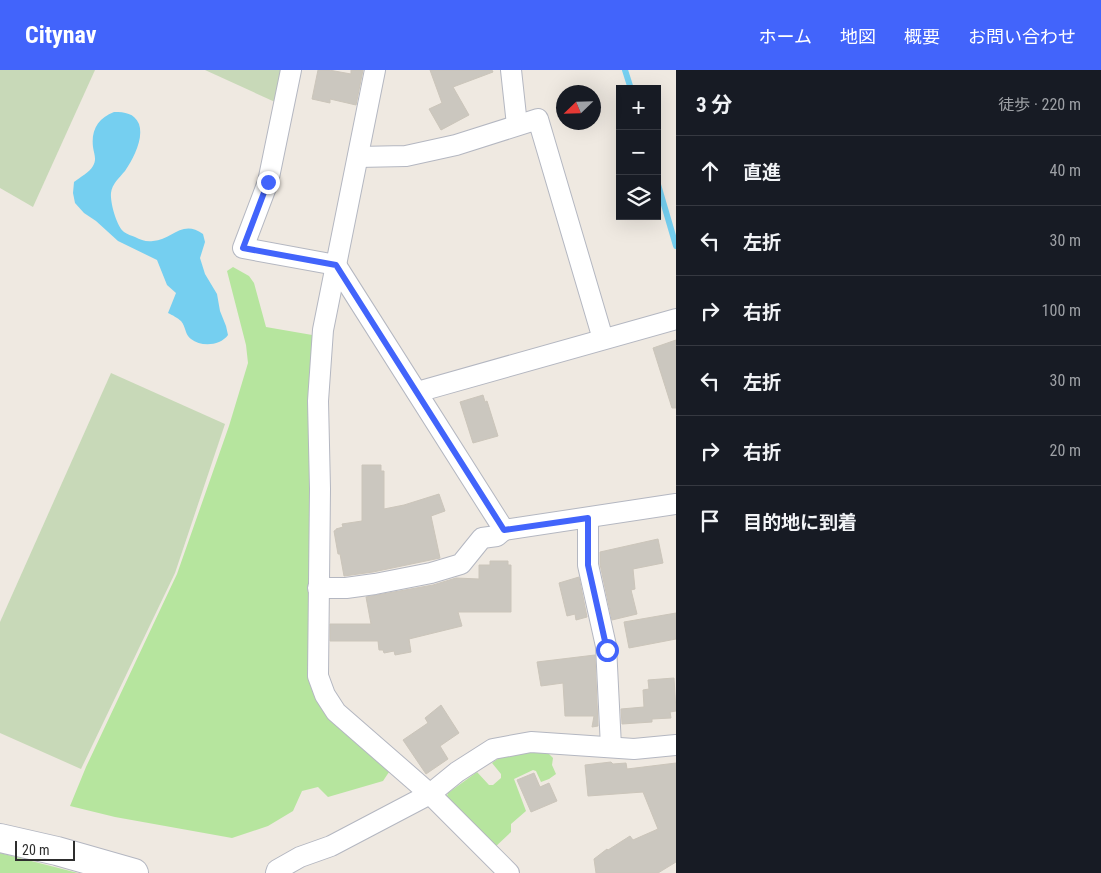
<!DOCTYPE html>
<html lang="ja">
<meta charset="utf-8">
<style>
body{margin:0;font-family:"Roboto Condensed","Noto Sans JP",sans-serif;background:#242831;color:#f1f3f6}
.controls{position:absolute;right:15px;top:15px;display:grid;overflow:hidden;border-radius:0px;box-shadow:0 5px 20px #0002}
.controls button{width:45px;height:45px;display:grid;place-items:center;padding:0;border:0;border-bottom:1px solid #363941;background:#171b24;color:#f1f3f6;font:25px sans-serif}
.compass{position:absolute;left:556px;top:15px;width:45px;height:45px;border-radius:50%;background:#171b24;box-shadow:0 5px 20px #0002;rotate:247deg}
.scale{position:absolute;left:15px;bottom:12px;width:60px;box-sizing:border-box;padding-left:5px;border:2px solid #2e2e2e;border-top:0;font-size:14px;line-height:18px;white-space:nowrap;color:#2e2e2e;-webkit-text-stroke:4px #fff;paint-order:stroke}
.stop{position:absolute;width:15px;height:15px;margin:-11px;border:4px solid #4264fb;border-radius:50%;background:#fff}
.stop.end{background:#4264fb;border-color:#fff;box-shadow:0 1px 5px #0008}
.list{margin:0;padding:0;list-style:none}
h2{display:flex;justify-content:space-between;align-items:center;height:65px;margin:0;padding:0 20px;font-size:21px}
h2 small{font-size:16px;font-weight:400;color:#9ea1a6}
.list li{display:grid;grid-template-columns:32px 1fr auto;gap:15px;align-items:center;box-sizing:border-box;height:70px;padding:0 20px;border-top:1px solid #363941}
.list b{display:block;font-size:19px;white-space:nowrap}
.list em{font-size:16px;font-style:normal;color:#9ea1a6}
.icon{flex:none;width:28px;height:28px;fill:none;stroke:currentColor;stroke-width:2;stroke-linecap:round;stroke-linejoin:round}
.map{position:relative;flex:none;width:676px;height:803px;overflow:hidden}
header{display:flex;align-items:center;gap:30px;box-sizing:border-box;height:70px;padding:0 25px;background:#4264fb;color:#fff}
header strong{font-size:24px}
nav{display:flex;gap:28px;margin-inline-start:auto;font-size:18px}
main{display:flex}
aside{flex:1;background:#171b24}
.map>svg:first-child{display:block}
.green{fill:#b6e59e}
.cemetery{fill:#c8d9b8}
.water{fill:#75cff0}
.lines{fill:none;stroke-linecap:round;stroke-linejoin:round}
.stream{stroke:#75cff0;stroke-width:6}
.building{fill:#cbc7bf;stroke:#cbc5ba}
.street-casing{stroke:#b4b7c1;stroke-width:22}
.secondary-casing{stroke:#b4b7c1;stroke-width:30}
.street{stroke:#fff;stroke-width:20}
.secondary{stroke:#fff;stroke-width:28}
.route{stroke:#4264fb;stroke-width:6}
</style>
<header>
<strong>Citynav</strong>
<nav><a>ホーム</a><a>地図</a><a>概要</a><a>お問い合わせ</a></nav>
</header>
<main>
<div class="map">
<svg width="676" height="803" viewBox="0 0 676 803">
<rect width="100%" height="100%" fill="#efe9e1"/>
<g class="green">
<path d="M 233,197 L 249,206 L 254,213 L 266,257 L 318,266 L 314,607 L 391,699 L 383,711 L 328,727 L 318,717 L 302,721 L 293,741 L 268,756 L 232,768 L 115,747 L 70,736 L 86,697 L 177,504 L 229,356 L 248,293 L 246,275 L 227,201 Z"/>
<path d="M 540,680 L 549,684 L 553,688 L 552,695 L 556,704 L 549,709 L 541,712 L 536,701 L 533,700 L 514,709 L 526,741 L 511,754 L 511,762 L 493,779 L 445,732 L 448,723 L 477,702 L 489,715 L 493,715 L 501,708 L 501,704 L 492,693 C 505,682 524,681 540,680 Z"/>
<path d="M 0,783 L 78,803 L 0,803 Z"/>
</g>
<g class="cemetery">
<path d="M 0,0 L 95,0 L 33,137 L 0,118 Z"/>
<path d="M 205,0 L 282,0 L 275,32 Z"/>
<path d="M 111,303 L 225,354 L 175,503 L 81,699 L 0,663 L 0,552 Z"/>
</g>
<path class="water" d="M 114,42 C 125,42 134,43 139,54 C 144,69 133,89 125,101 C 119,108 112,114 111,123 C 110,133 117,157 124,162 C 127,164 132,166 135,167 C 141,170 146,172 153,171 C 172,170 182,149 203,164 L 205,172 L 200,188 L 205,204 L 217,224 L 220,241 L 226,256 L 228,265 C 220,276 201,277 191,269 C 185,265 186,257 181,251 C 178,248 172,245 168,243 L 176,223 L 167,215 L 157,190 L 118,171 L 96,151 L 84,143 L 75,133 L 73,123 L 74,112 C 80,107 89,103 93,96 C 97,89 94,84 93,77 C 91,60 98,48 114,42 Z"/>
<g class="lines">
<g class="stream">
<path d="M 625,0 L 631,19"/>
<path d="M 657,111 L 676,176"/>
</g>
</g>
<g class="building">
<path d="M 318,0 L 329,0 L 351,4 L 351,0 L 363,0 L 356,35 L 330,29 L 330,33 L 312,29 Z"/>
<path d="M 430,0 L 492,0 L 493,2 L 453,17 L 469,45 L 441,60 L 429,39 L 442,33 Z"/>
<path d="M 676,270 L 676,338 L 672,338 L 653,278 Z"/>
<path d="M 483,325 L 485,332 L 487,331 L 498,366 L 473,373 L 460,332 Z"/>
<path d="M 362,395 L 381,395 L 381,401 L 384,401 L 384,439 L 404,435 L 439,424 L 445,441 L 431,446 L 440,488 L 373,502 L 344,506 L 340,484 L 338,484 L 334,461 L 336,460 L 336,459 L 343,457 L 342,454 L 362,451 Z"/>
<path d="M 658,469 L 663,493 L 633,499 L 635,519 L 631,520 L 637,544 L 612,550 L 600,494 L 600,482 Z"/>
<path d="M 490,491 L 508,491 L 508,495 L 511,495 L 511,542 L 458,542 L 462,556 L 409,569 L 411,582 L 395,585 L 394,581 L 384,583 L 383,580 L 379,580 L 378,571 L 330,571 L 330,554 L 371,554 L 366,527 L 433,515 L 456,508 L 479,509 L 479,495 L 490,495 Z"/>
<path d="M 579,507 L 587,547 L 576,550 L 575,544 L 567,546 L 559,513 Z"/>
<path d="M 676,543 L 676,569 L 629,578 L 624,552 Z"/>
<path d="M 595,585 L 598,656 L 592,657 L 594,646 L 565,646 L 563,613 L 541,616 L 537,592 Z"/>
<path d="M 674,608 L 676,641 L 670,642 L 671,648 L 652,649 L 652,652 L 622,654 L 621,639 L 644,637 L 643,620 L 649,619 L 648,610 Z"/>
<path d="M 441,635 L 459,663 L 440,676 L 448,689 L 426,704 L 403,670 L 428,653 L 425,648 Z"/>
<path d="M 611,692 L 613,694 L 626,693 L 627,699 L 676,693 L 676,792 L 658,803 L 596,803 L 594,789 L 607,779 L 608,780 L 630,766 L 633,770 L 658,759 L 643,722 L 588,726 L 585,695 Z"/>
<path d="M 534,703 L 540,717 L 549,713 L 557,731 L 531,742 L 517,710 Z"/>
</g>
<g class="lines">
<defs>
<g id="street">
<path d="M 291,0 L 268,112 L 243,178 L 336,195 L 504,460 L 676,434"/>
<path d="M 375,0 L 323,260 L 318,331 L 320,419 L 318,606 L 325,625 L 336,642 L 430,724 L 509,803"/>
<path d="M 511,0 L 517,55"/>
<path d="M 358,87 L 406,86 L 456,75 L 538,49 L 603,269"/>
<path d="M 417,322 L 676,249"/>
<path d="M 588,448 L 588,495 L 606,576 L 611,677"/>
<path d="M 318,518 L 346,518 L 375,514 L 431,503 L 461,494 L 482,468 L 497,466 L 504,460"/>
<path d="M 276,803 L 277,800 L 300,787 L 331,776 L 430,724 L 457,702 L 493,679 L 531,672 L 634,679 L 676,675"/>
</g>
<path id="secondary" d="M 0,768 L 57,781 L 134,803"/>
</defs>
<use href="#street" class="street-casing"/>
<use href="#secondary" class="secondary-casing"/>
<use href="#street" class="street"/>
<use href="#secondary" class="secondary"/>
</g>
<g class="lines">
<path class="route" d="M 268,112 L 243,178 L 336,195 L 504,460 L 588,448 L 588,495 L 607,580"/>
</g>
</svg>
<div class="controls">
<button>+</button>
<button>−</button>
<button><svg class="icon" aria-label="layers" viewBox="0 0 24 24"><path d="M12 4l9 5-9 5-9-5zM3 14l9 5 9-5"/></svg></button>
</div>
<svg class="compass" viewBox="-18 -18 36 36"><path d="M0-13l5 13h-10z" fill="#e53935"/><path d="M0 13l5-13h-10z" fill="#9ea1a6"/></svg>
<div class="scale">20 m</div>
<div class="stop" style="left:607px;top:580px"></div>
<div class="stop end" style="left:268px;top:112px"></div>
</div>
<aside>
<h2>3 分<small>徒歩 · 220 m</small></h2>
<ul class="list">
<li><svg class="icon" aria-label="ahead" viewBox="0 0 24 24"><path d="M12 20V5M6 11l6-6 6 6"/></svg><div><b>直進</b></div><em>40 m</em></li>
<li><svg class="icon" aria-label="left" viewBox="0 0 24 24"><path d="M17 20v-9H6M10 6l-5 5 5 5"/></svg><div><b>左折</b></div><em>30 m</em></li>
<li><svg class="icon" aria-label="right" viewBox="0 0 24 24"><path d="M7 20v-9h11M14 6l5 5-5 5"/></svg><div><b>右折</b></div><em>100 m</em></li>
<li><svg class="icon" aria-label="left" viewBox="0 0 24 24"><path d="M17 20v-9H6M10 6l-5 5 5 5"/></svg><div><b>左折</b></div><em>30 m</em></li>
<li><svg class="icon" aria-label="right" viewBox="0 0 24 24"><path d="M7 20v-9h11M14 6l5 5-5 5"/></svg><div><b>右折</b></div><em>20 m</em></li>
<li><svg class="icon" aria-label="arrive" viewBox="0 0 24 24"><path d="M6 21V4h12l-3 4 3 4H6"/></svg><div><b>目的地に到着</b></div></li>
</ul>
</aside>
</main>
